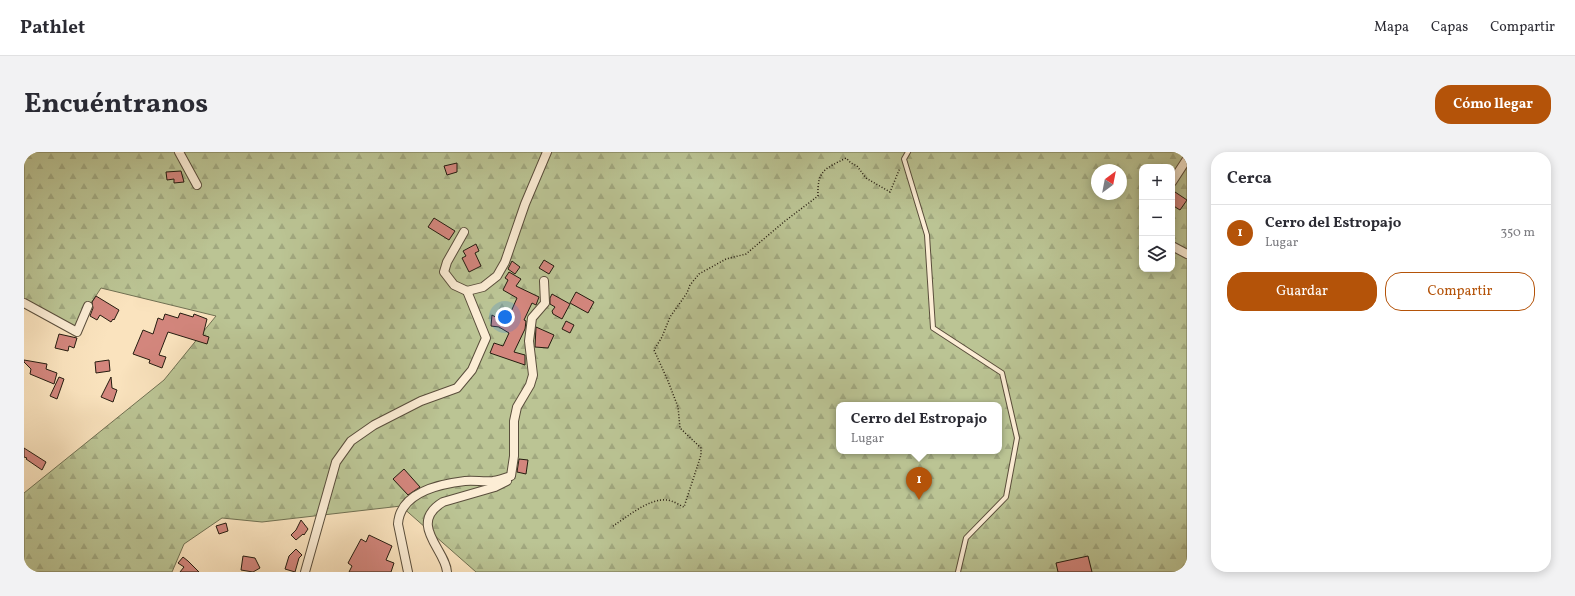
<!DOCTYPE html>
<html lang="es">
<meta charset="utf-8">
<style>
body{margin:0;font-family:Vollkorn,serif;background:#f2f2f3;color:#2b2b33}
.controls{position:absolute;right:12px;top:12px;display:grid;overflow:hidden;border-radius:8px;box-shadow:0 2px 10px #0003}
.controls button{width:36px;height:36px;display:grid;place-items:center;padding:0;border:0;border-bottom:1px solid #e1e1e2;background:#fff;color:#2b2b33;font:20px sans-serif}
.compass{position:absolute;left:1067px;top:12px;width:36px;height:36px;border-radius:50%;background:#fff;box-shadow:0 2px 10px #0003;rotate:32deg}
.you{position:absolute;left:481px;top:165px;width:14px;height:14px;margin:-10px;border:3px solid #fff;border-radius:50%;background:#1a73e8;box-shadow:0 0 0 6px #1a73e833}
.badge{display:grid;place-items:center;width:26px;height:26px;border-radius:50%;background:#b45309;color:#fff;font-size:13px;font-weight:700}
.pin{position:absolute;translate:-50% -33px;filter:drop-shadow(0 1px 2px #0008)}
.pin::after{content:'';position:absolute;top:21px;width:14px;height:12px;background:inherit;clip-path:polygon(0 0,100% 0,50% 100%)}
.popup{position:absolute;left:812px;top:250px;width:166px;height:52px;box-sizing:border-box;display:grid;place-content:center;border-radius:8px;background:#fff;filter:drop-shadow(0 1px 3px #0005);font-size:13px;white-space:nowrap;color:#7c7c81}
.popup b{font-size:15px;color:#2b2b33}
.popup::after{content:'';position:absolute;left:50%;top:100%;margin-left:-8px;border:8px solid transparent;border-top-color:#fff}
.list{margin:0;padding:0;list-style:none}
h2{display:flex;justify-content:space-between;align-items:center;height:52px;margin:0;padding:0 16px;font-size:17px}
h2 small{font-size:13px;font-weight:400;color:#7c7c81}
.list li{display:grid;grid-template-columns:26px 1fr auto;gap:12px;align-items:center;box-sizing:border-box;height:56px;padding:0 16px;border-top:1px solid #e1e1e2}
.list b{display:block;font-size:15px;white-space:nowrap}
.list p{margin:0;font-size:13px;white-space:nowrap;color:#7c7c81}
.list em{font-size:13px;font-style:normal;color:#7c7c81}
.actions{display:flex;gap:8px;padding:12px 16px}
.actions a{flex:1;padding:9px 0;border:1px solid #b45309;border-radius:16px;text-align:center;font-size:14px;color:#b45309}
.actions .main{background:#b45309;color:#fff}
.icon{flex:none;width:22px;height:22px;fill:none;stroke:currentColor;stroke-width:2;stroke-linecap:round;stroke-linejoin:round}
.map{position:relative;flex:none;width:1163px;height:420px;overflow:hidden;border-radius:16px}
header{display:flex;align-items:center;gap:24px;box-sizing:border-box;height:56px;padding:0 20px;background:#fff;border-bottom:1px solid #e1e1e2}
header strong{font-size:19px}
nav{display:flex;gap:22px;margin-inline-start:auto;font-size:14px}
.intro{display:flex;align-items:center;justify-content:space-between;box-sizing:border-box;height:96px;padding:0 24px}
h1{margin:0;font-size:28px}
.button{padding:10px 18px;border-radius:16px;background:#b45309;color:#fff;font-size:14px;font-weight:700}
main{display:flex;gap:24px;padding:0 24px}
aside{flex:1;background:#fff;border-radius:16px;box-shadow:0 2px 10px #0003}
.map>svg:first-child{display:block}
.forest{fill:url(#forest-firs);stroke:#707052;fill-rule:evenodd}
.building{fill:#d3867d;stroke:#251c10}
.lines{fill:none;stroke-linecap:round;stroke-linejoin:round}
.lane-casing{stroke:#5a4e3c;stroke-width:6}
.street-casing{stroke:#5a4e3c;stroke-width:10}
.path{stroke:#251c10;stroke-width:1.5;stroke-dasharray:1 2;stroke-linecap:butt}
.lane{stroke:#fcedd5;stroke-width:4}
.street{stroke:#fcedd5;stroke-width:8}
</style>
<header>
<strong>Pathlet</strong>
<nav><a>Mapa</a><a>Capas</a><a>Compartir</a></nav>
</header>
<div class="intro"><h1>Encuéntranos</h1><a class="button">Cómo llegar</a></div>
<main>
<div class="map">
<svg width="1163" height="420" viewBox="0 0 1163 420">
<defs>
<pattern id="forest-firs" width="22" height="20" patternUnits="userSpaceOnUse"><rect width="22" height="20" fill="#bbc494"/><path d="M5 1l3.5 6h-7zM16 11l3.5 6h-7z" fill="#a1a87f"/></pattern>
</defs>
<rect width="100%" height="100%" fill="#fae3be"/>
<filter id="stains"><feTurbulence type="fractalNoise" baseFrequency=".005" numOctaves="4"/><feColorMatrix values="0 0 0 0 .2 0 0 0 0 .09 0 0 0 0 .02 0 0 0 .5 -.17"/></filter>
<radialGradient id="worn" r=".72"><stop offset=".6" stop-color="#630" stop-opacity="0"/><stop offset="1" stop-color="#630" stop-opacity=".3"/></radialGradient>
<path class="forest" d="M 0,0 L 1163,0 L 1163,420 L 452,420 L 377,354 L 238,370 L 198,366 L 160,392 L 148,420 L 0,420 L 0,341 L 140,228 L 192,164 L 77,136 L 49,179 L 0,149 ZM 1118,15 L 1148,15 L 1148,117 L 1118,117 ZM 1073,18 L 1097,18 L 1097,42 L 1073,42 ZM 815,253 L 975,253 L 975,299 L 815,299 Z"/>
<g class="building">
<path d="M 433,11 L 433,20 L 423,23 L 420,14 Z"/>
<path d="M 157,19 L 160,30 L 150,31 L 150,27 L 143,28 L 142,20 Z"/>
<path d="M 1151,40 L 1163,48 L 1156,58 L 1148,53 L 1148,45 Z"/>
<path d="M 410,66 L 431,79 L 425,88 L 404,75 Z"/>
<path d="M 452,92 L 455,99 L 451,101 L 457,114 L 445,120 L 438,106 L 442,104 L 439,99 Z"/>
<path d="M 520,108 L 530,114 L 525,122 L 515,116 Z"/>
<path d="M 488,109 L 496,115 L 491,122 L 484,117 Z"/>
<path d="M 485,120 L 497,127 L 492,134 L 515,145 L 512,153 L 508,151 L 500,168 L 502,169 L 501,177 L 490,200 L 501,203 L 501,213 L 466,201 L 470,191 L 479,194 L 485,181 L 475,175 L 467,174 L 468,163 L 482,171 L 493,146 L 479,138 L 484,128 L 481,126 Z"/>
<path d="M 552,140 L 570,150 L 564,161 L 546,151 Z"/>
<path d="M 528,142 L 546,152 L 538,167 L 529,162 L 528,159 L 531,155 L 526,152 L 526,146 Z"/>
<path d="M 72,144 L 95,158 L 90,168 L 89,167 L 87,170 L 76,163 L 73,168 L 66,164 L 69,156 L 68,150 Z"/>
<path d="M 156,161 L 169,165 L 170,162 L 183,167 L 179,183 L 185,185 L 183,192 L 144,180 L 135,203 L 142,205 L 138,216 L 125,211 L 126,208 L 109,202 L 119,178 L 129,182 L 134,166 L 139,168 L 141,162 L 154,166 Z"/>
<path d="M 542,169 L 550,173 L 546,181 L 538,177 Z"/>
<path d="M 512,175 L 530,183 L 524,196 L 511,195 Z"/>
<path d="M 35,182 L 53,186 L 50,196 L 45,194 L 44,199 L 31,196 Z"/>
<path d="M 0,208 L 23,212 L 22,217 L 33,221 L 30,232 L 6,222 L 7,217 L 0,210 Z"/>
<path d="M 85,208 L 86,219 L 72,221 L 71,210 Z"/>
<path d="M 35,225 L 40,227 L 33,247 L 26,244 Z"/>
<path d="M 87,225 L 88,236 L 93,238 L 89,250 L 77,245 Z"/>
<path d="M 0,296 L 22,310 L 18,318 L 2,307 L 3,306 L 0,305 Z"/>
<path d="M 495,307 L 504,308 L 502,322 L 493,320 Z"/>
<path d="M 380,317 L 396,335 L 384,343 L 369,327 Z"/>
<path d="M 277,368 L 284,377 L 280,383 L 279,382 L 272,388 L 267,383 L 272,378 Z"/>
<path d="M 202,371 L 204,379 L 195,382 L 192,374 Z"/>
<path d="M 345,383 L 368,394 L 362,408 L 370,411 L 367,420 L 325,420 L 328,414 L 324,411 L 337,387 L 342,390 Z"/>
<path d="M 272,397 L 278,403 L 275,406 L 271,420 L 261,417 L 265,404 Z"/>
<path d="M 219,404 L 231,406 L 236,416 L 229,420 L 217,418 Z"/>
<path d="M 1064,404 L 1068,420 L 1034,420 L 1032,411 Z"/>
<path d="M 159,405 L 164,409 L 175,420 L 156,420 L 160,415 L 154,411 Z"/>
</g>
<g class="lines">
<defs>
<path id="lane" d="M 884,0 L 880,7 L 903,83 L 909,176 L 978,221 L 993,286 L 982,345 L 942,386 L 934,420"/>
<g id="street">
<path d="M 155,0 L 173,33"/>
<path d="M 1148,30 L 1163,7"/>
<path d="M 440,80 L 423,110 L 420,120 L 430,133 L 443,139 L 459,135 L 473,124 L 481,110 L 501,52 L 523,0"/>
<path d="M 1148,94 L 1163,102"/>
<path d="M 0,151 L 53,180 L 64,154"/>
<path d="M 281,420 L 312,310 L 327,289 L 350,273 L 397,249 L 433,236 L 448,218 L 462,186 L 443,139"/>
<path d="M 384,420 L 374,372 C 376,341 415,332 441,329 C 450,328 460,330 469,329 C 475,328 481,326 487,324 L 490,304 L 490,269 L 493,255 L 506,233 L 509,223 L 505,189 L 508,166 L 521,151 L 520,129"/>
<path d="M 423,420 C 422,398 383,372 419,350 L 471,335 L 483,329"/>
</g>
</defs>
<use href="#lane" class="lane-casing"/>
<use href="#street" class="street-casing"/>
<path class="path" d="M 589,374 C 603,365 625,346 643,348 C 648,348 655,353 660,355 L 677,303 L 677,296 L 656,276 L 654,255 L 644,229 L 630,198 L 638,185 L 646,165 L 663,141 L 666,133 L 675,122 L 702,107 L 722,102 L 761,69 L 794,44 C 793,18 801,17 822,6 L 827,11 L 833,14 L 842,26 L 866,40 L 876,16"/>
<use href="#lane" class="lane"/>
<use href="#street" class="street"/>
</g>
<rect width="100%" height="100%" filter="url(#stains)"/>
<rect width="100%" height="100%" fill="url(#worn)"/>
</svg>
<div class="controls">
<button>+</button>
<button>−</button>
<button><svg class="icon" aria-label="layers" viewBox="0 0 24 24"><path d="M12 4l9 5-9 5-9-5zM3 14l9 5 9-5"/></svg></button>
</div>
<svg class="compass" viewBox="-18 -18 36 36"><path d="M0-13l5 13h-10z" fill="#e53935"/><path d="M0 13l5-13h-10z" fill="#7c7c81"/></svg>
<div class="you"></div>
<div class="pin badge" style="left:895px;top:348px">1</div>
<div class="popup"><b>Cerro del Estropajo</b>Lugar</div>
</div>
<aside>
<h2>Cerca<small></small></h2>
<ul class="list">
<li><span class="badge">1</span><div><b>Cerro del Estropajo</b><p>Lugar</p></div><em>350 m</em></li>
</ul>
<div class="actions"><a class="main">Guardar</a><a>Compartir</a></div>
</aside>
</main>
